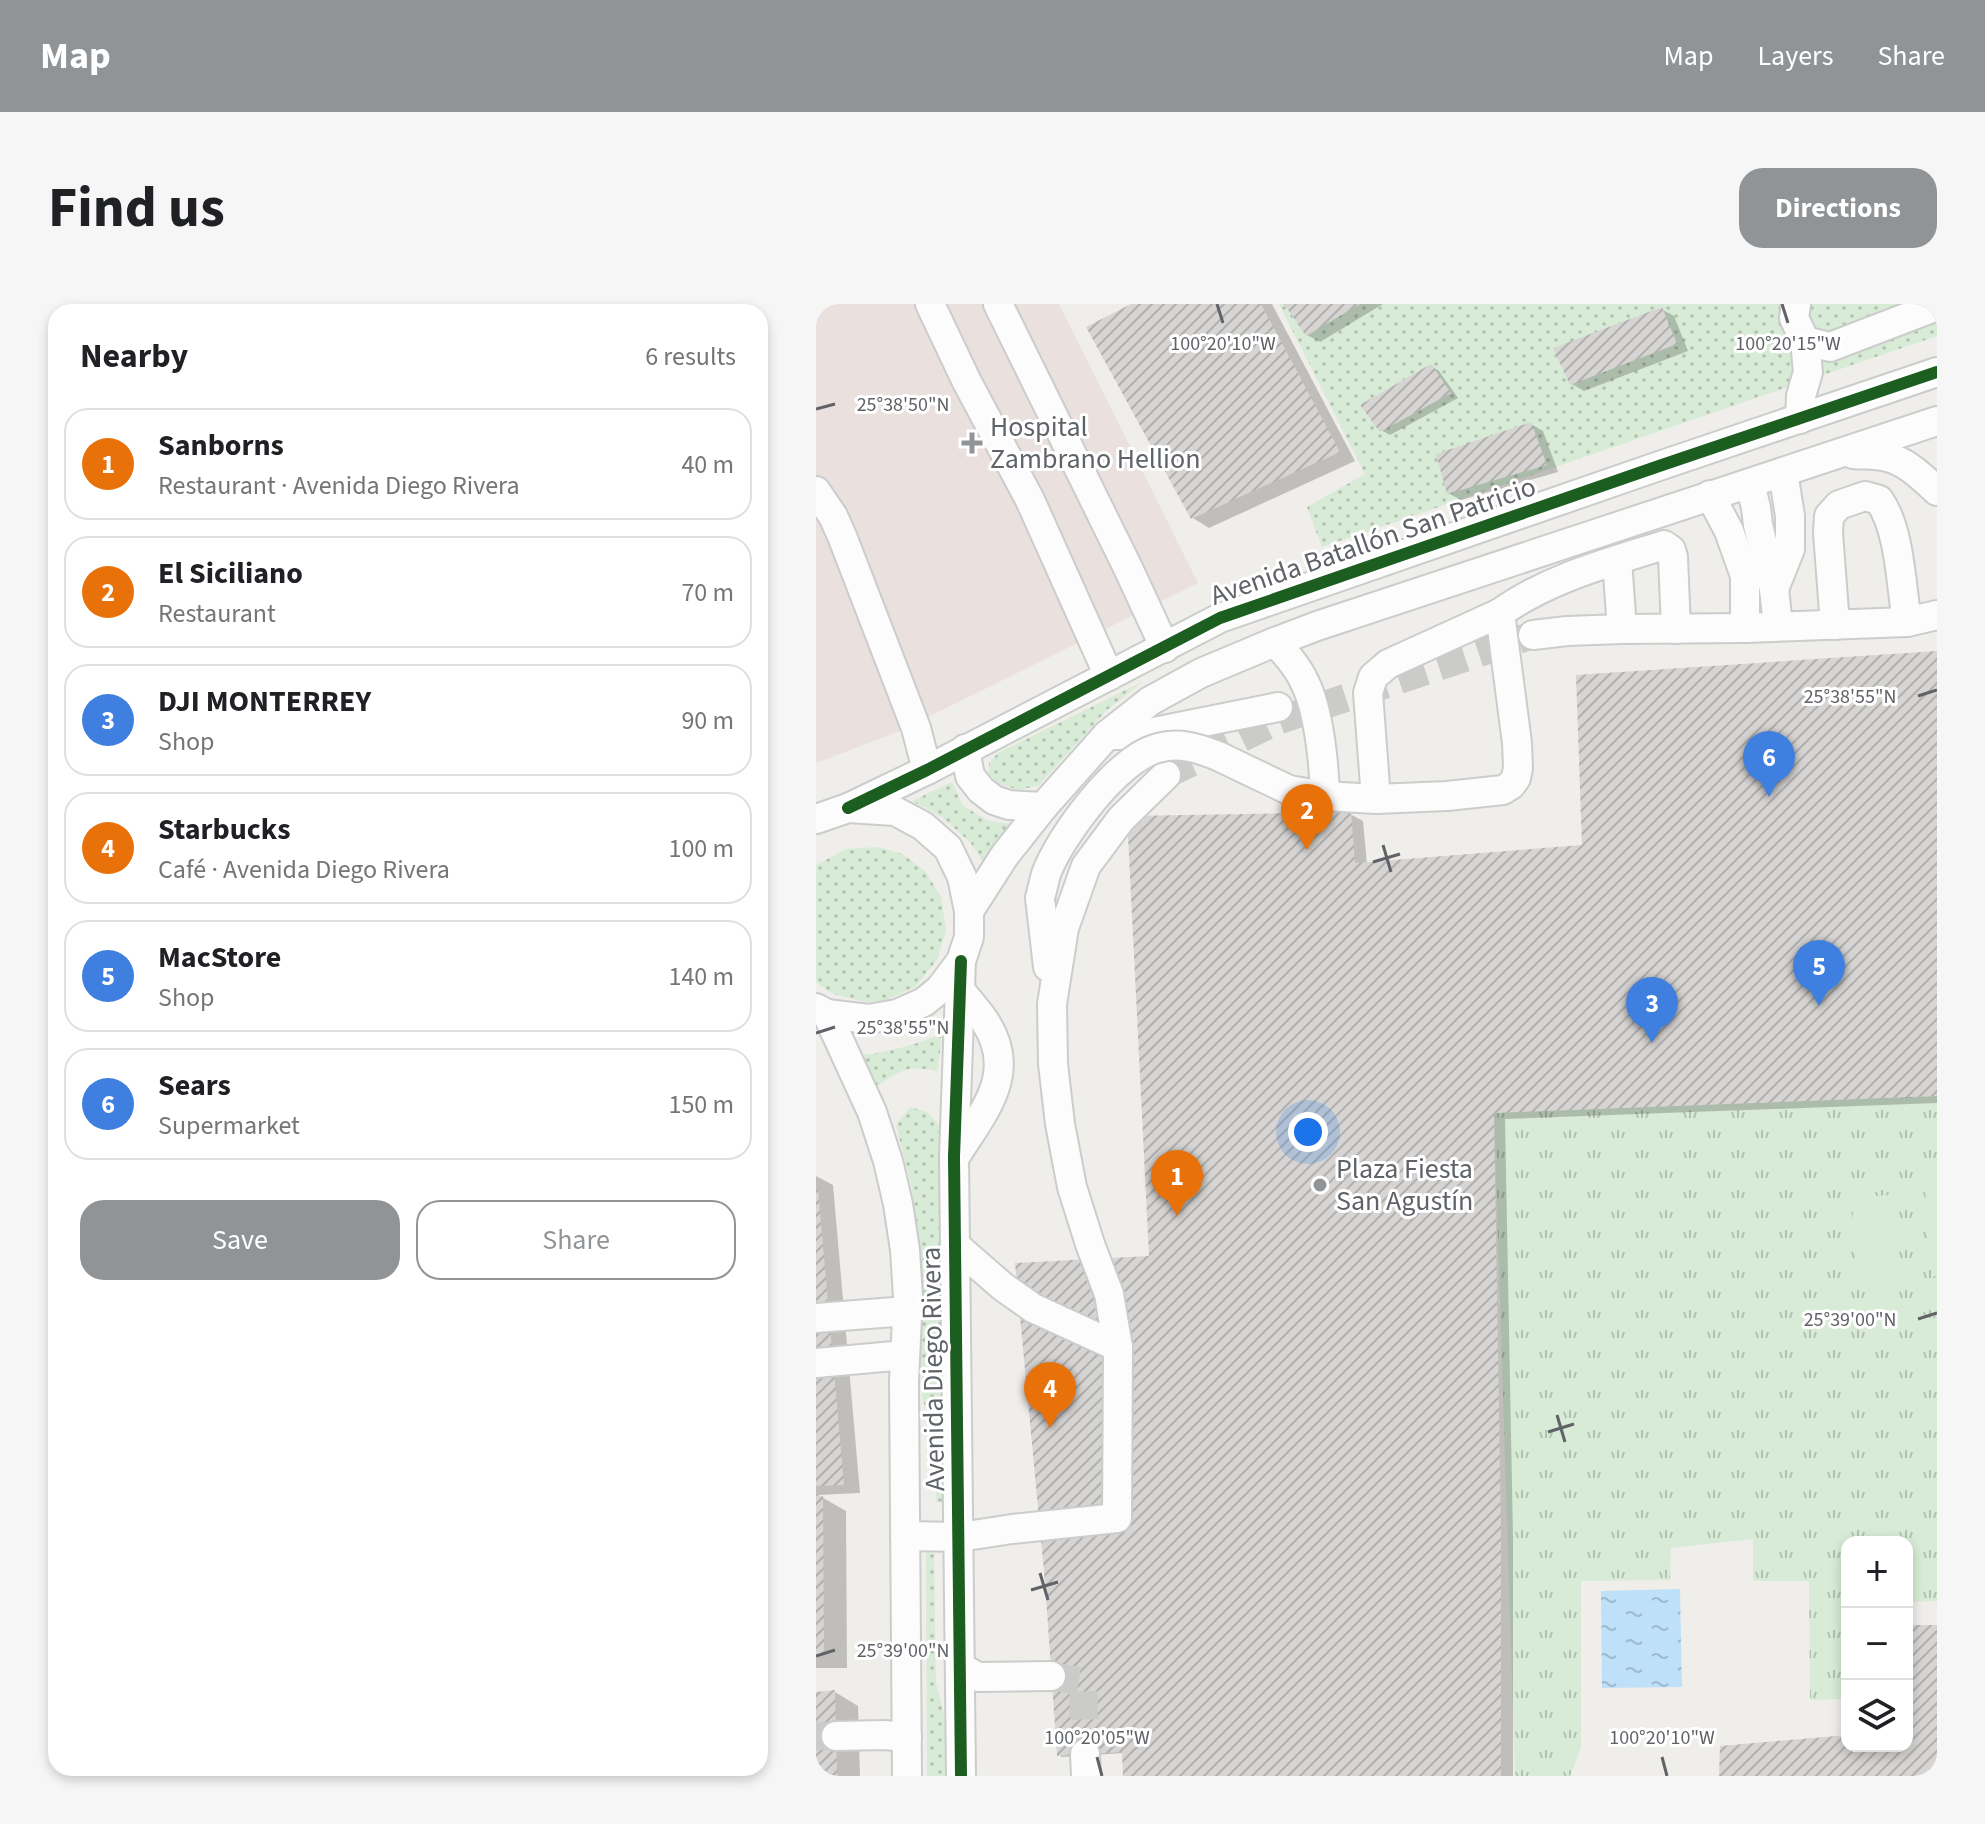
<!DOCTYPE html>
<meta charset="utf-8">
<style>
body{margin:0;font-family:"Source Sans 3",sans-serif;background:#f6f6f6;color:#202124}
.controls{position:absolute;right:24px;bottom:24px;display:grid;overflow:hidden;border-radius:16px;box-shadow:0 4px 12px #0003}
.controls button{width:72px;height:72px;display:grid;place-items:center;padding:0;border:0;border-bottom:2px solid #e0e0e0;background:#fff;color:#202124;font:40px sans-serif}
.you{position:absolute;left:492px;top:828px;width:28px;height:28px;margin:-20px;border:6px solid #fff;border-radius:50%;background:#1a73e8;box-shadow:0 0 0 12px #1a73e833}
.badge{display:grid;place-items:center;width:52px;height:52px;border-radius:50%;background:#919496;color:#fff;font-size:26px;font-weight:700}
.pin{position:absolute;translate:-50% -66px;filter:drop-shadow(0 2px 4px #0008)}
.pin::after{content:'';position:absolute;top:42px;width:28px;height:24px;background:inherit;clip-path:polygon(0 0,100% 0,50% 100%)}
.list{margin:0;padding:0;list-style:none}
h2{display:flex;justify-content:space-between;align-items:center;height:104px;margin:0;padding:0 32px;font-size:34px}
h2 small{font-size:26px;font-weight:400;color:#757577}
.list li{display:grid;grid-template-columns:52px 1fr auto;gap:24px;align-items:center;box-sizing:border-box;height:112px;margin:0 16px 16px;padding:0 16px;border:2px solid #e0e0e0;border-radius:24px}
.list b{display:block;font-size:30px;white-space:nowrap}
.list p{margin:0;font-size:26px;white-space:nowrap;color:#757577}
.list em{font-size:26px;font-style:normal;color:#757577}
.actions{display:flex;gap:16px;padding:24px 32px}
.actions a{flex:1;padding:18px 0;border:2px solid #919496;border-radius:24px;text-align:center;font-size:28px;color:#919496}
.actions .main{background:#919496;color:#fff}
.icon{flex:none;width:44px;height:44px;fill:none;stroke:currentColor;stroke-width:2;stroke-linecap:round;stroke-linejoin:round}
.map{position:relative;flex:none;width:1121px;height:1472px;overflow:hidden;border-radius:24px}
header{display:flex;align-items:center;gap:48px;box-sizing:border-box;height:112px;padding:0 40px;background:#919496;color:#fff}
header strong{font-size:38px}
nav{display:flex;gap:44px;margin-inline-start:auto;font-size:28px}
.intro{display:flex;align-items:center;justify-content:space-between;box-sizing:border-box;height:192px;padding:0 48px}
h1{margin:0;font-size:56px}
.button{padding:20px 36px;border-radius:24px;background:#919496;color:#fff;font-size:28px;font-weight:700}
main{display:flex;gap:48px;padding:0 48px}
aside{flex:1;background:#fff;border-radius:24px;box-shadow:0 4px 12px #0003}
.map>svg:first-child{display:block}
.medical{fill:#eae0de}
.grass{fill:url(#grass-dots)}
.park{fill:url(#park-tufts)}
.pitch{fill:#d8ebd6}
.water{fill:url(#water-ripples)}
.shadow{fill:#0003}
.building{fill:url(#building-hatch)}
.lines{fill:none;stroke-linecap:round;stroke-linejoin:round}
.minor-tunnel{stroke:#cbcbca;stroke-width:28;stroke-dasharray:28 14;stroke-linecap:butt}
.minor-casing{stroke:#cbcccc;stroke-width:32}
.minor{stroke:#fdfcfc;stroke-width:28}
.minor-bridge-casing{stroke:#cbcccc;stroke-width:32;stroke-linecap:butt}
.minor-bridge{stroke:#fdfcfc;stroke-width:28}
.cycleway-casing{stroke:#fff;stroke-width:17}
.cycleway{stroke:#1b5e20;stroke-width:12}
.ticks{fill:none;stroke:#5f6368;stroke-width:3}
.poi-dot{fill:#919496;stroke:#fff;stroke-width:3}
.labels{text-anchor:middle;dominant-baseline:central;stroke-width:6;stroke-linejoin:round;paint-order:stroke}
.poi-label{font-size:28px;fill:#5f6368;stroke:#fff;text-anchor:start}
.street-label{font-size:28px;fill:#5f6368;stroke:#fff}
.ticks-label{font-size:20px;text-anchor:middle;fill:#5f6368;stroke:#fff;stroke-width:6;stroke-linejoin:round;paint-order:stroke}
</style>
<header>
<strong>Map</strong>
<nav><a>Map</a><a>Layers</a><a>Share</a></nav>
</header>
<div class="intro"><h1>Find us</h1><a class="button">Directions</a></div>
<main>
<aside>
<h2>Nearby<small>6 results</small></h2>
<ul class="list">
<li><span class="badge" style="background:#e8710a">1</span><div><b>Sanborns</b><p>Restaurant · Avenida Diego Rivera</p></div><em>40 m</em></li>
<li><span class="badge" style="background:#e8710a">2</span><div><b>El Siciliano</b><p>Restaurant</p></div><em>70 m</em></li>
<li><span class="badge" style="background:#3f7fe0">3</span><div><b>DJI MONTERREY</b><p>Shop</p></div><em>90 m</em></li>
<li><span class="badge" style="background:#e8710a">4</span><div><b>Starbucks</b><p>Café · Avenida Diego Rivera</p></div><em>100 m</em></li>
<li><span class="badge" style="background:#3f7fe0">5</span><div><b>MacStore</b><p>Shop</p></div><em>140 m</em></li>
<li><span class="badge" style="background:#3f7fe0">6</span><div><b>Sears</b><p>Supermarket</p></div><em>150 m</em></li>
</ul>
<div class="actions"><a class="main">Save</a><a>Share</a></div>
</aside>
<div class="map">
<svg width="1121" height="1472" viewBox="0 0 1121 1472">
<defs>
<pattern id="grass-dots" width="8" height="8" patternUnits="userSpaceOnUse" patternTransform="scale(2)"><rect width="8" height="8" fill="#d8ebd6"/><path d="M2 2h.1M6 6h.1" fill="none" stroke="#b2c2b1" stroke-width="1.8" stroke-linecap="round"/></pattern>
<pattern id="park-tufts" width="24" height="20" patternUnits="userSpaceOnUse" patternTransform="scale(2)"><rect width="24" height="20" fill="#d8ebd6"/><path d="M3 7l-1-3M5 7V3M7 7l1-3M15 17l-1-3M17 17v-4M19 17l1-3" fill="none" stroke="#b2c2b1"/></pattern>
<pattern id="water-ripples" width="26" height="14" patternUnits="userSpaceOnUse" patternTransform="scale(2)"><rect width="26" height="14" fill="#bfe0f9"/><path d="M2 4q2-2 4 0t4 0M15 11q2-2 4 0t4 0" fill="none" stroke="#9eb9cd"/></pattern>
<pattern id="building-hatch" width="6" height="6" patternUnits="userSpaceOnUse" patternTransform="scale(2)"><rect width="6" height="6" fill="#d6d5d3"/><path d="M-1 1l2-2M0 6l6-6M5 7l2-2" fill="none" stroke="#b1b0af"/></pattern>
</defs>
<rect width="100%" height="100%" fill="#efeeea"/>
<path class="medical" d="M 0,0 L 243,0 L 382,279 L 84,427 L 0,459 Z"/>
<g class="grass">
<path d="M 463,0 L 1121,0 L 1121,32 L 506,243 L 491,203 L 549,170 Z"/>
<path d="M 328,377 L 291,406 L 223,481 L 204,486 L 183,480 L 173,470 L 173,459 L 182,449 Z"/>
<path d="M 136,478 L 147,502 L 173,517 L 196,520 L 172,565 L 154,538 L 126,513 L 96,497 Z"/>
<path d="M 62,543 L 87,550 L 110,568 L 125,593 L 130,627 L 121,656 L 100,682 L 71,696 L 49,698 L 17,690 L 0,678 L 0,561 L 30,545 Z"/>
<path d="M 127,729 L 121,767 C 90,761 86,766 61,782 L 47,751 C 76,747 100,741 127,729 Z"/>
<path d="M 94,803 L 111,808 L 124,822 L 129,1198 L 120,1198 L 120,1132 L 106,1094 L 103,934 L 95,881 L 80,821 Z"/>
<path d="M 110,1248 L 118,1250 L 120,1377 L 130,1421 L 129,1472 L 111,1472 Z"/>
</g>
<path class="park" d="M 1121,792 L 1121,1297 L 1091,1298 L 1091,1238 L 1031,1238 L 1031,1395 L 994,1396 L 993,1277 L 937,1277 L 937,1235 L 855,1244 L 854,1276 L 765,1277 L 765,1444 L 754,1472 L 699,1472 L 678,809 Z"/>
<g class="pitch">
<path d="M 1121,885 L 1121,972 L 1116,972 L 1109,886 Z"/>
<path d="M 1078,891 L 1083,975 L 1040,978 L 1036,893 Z"/>
</g>
<path class="water" d="M 864,1285 L 866,1383 L 786,1384 L 785,1287 Z"/>
<g class="shadow">
<path d="M 319,0 L 456,0 L 539,157 L 393,224 L 377,214 Z"/>
<path d="M 471,0 L 567,0 L 504,38 L 491,31 Z"/>
<path d="M 845,5 L 858,12 L 872,47 L 768,87 L 756,80 Z"/>
<path d="M 615,62 L 623,67 L 642,94 L 574,131 L 565,126 Z"/>
<path d="M 715,120 L 727,127 L 742,168 L 645,196 L 632,189 Z"/>
<path d="M 1121,349 L 1121,799 L 689,815 L 697,1233 L 697,1472 L 310,1472 L 309,1449 L 246,1453 L 243,1451 L 335,954 L 534,510 L 547,517 L 551,560 L 768,542 Z"/>
<path d="M 0,872 L 17,881 L 44,1189 L 2,1191 L 30,1207 L 31,1364 L 0,1364 Z"/>
<path d="M 19,1388 L 42,1402 L 44,1472 L 0,1472 L 0,1390 Z"/>
</g>
<g class="building">
<path d="M 315,0 L 445,0 L 524,148 L 375,215 L 270,23 Z"/>
<path d="M 468,0 L 544,0 L 490,32 Z"/>
<path d="M 846,3 L 861,40 L 754,81 L 737,44 Z"/>
<path d="M 615,60 L 635,89 L 564,128 L 544,101 Z"/>
<path d="M 715,118 L 731,161 L 631,190 L 620,150 Z"/>
<path d="M 1121,347 L 1121,792 L 678,809 L 685,1225 L 685,1472 L 307,1472 L 306,1448 L 241,1452 L 229,1278 L 199,959 L 333,952 L 311,512 L 535,508 L 539,559 L 766,541 L 760,371 Z"/>
<path d="M 0,885 L 2,885 L 28,1181 L 0,1182 Z"/>
<path d="M 0,1192 L 7,1192 L 8,1351 L 0,1351 Z"/>
<path d="M 1091,1321 L 1121,1321 L 1121,1472 L 903,1472 L 904,1442 L 1031,1431 L 1031,1442 L 1091,1442 Z"/>
<path d="M 19,1386 L 21,1472 L 0,1472 L 0,1388 Z"/>
</g>
<g class="lines">
<g class="minor-tunnel">
<path d="M 350,471 L 461,417 L 717,331"/>
<path d="M 235,1372 L 267,1378 L 269,1450"/>
<path d="M 0,1432 L 20,1432"/>
</g>
<defs>
<g id="minor">
<path d="M 114,0 L 151,78 L 214,196 L 293,372"/>
<path d="M 182,0 L 312,264 L 349,344"/>
<path d="M 980,0 L 978,14 L 989,37 L 1014,43 L 1121,2"/>
<path d="M 984,115 L 985,92 L 992,68 L 989,37"/>
<path d="M 1037,150 C 1048,151 1061,150 1071,153 C 1090,157 1107,174 1121,187"/>
<path d="M 934,179 L 940,204 L 942,221 L 958,285 L 962,321"/>
<path d="M 0,187 L 17,212 L 26,232 L 100,424 L 111,466"/>
<path d="M 894,191 L 913,227 L 929,272 L 929,324"/>
<path d="M 801,256 L 806,325"/>
<path d="M 958,285 L 974,245 L 974,212 L 967,168"/>
<path d="M 684,309 C 733,274 792,259 848,241 L 855,246 L 857,253 L 860,325"/>
<path d="M 1019,321 L 1012,229 L 1013,212 L 1023,201 L 1049,192 L 1063,196 C 1084,225 1085,281 1091,318"/>
<path d="M 717,331 L 751,327 L 806,325 L 929,324 L 1091,318 L 1121,311"/>
<path d="M 459,338 C 470,350 482,363 489,379 C 503,407 508,460 509,492"/>
<path d="M 291,431 L 323,431 L 462,403"/>
<path d="M 149,445 L 154,472 L 165,486 L 178,496 L 193,501 L 227,503"/>
<path d="M 402,452 L 473,486 L 509,492 L 560,495 L 631,492 L 687,486 L 695,481 L 700,474 L 702,464 L 701,439 L 684,309 L 572,360 L 557,373 L 552,389 L 560,495"/>
<path d="M 32,504 L 111,466 L 404,314 L 843,162 L 1121,68"/>
<path d="M 0,515 L 32,504 L 79,507 L 107,522 L 132,544 L 146,573 L 153,607 L 153,633 L 145,657 L 124,685 L 108,698 L 81,710 L 52,715 L 11,710 L 0,704"/>
<path d="M 224,594 L 232,663"/>
<path d="M 153,607 L 189,551 L 227,503 L 291,431 L 334,397 L 385,369 L 459,338 L 501,322 L 1121,117"/>
<path d="M 11,710 L 56,808 L 72,857 L 82,900 L 89,946 L 92,993 L 88,1077 L 91,1472"/>
<path d="M 139,853 C 167,808 204,769 168,716 C 161,706 152,696 144,686"/>
<path d="M 139,941 L 186,982 L 217,1004 L 302,1043"/>
<path d="M 0,1014 L 91,1007"/>
<path d="M 0,1059 L 89,1051"/>
<path d="M 89,1232 L 144,1233 L 196,1225 L 301,1214 L 302,1043 L 293,990 L 274,940 L 256,883 L 244,820 L 237,760 L 236,700 L 248,624 L 270,562 L 305,515 L 350,471"/>
<path d="M 144,1363 L 162,1373 L 235,1372"/>
<path d="M 20,1432 L 68,1431 L 91,1433"/>
<path d="M 269,1450 L 270,1472"/>
<path d="M 145,1472 L 138,853 L 145,657"/>
</g>
</defs>
<use href="#minor" class="minor-casing"/>
<use href="#minor" class="minor"/>
<defs>
<path id="minor-bridge" d="M 224,594 C 226,586 228,578 230,570 C 244,532 302,454 342,444 C 363,438 382,444 402,452"/>
</defs>
<use href="#minor-bridge" class="minor-bridge-casing"/>
<use href="#minor-bridge" class="minor-bridge"/>
<defs>
<g id="cycleway">
<path d="M 32,504 L 111,466 L 404,314 L 843,162 L 1121,68"/>
<path d="M 145,1472 L 138,853 L 145,657"/>
</g>
</defs>
<use href="#cycleway" class="cycleway-casing"/>
<use href="#cycleway" class="cycleway"/>
</g>
<path class="ticks" d="M 401,0 L 407,19M 966,0 L 972,19M 0,105 L 19,100M 1102,392 L 1121,386M 567,541 L 575,568M 557,558 L 584,550M 0,729 L 19,723M 1102,1015 L 1121,1009M 741,1111 L 749,1138M 732,1128 L 758,1120M 224,1269 L 232,1296M 215,1286 L 242,1278M 0,1352 L 19,1346M 281,1453 L 286,1472M 846,1453 L 851,1472"/>
<g class="poi-dot">
<path d="M152 127h8v8h8v8h-8v8h-8v-8h-8v-8h8z"/>
<circle cx="504" cy="881" r="8"/>
</g>
<g class="labels">
<g class="poi-label">
<text x="174" y="123">Hospital<tspan x="174" dy="32">Zambrano Hellion</tspan></text>
<text x="520" y="865">Plaza Fiesta<tspan x="520" dy="32">San Agustín</tspan></text>
</g>
<g class="street-label">
<text transform="translate(557 237) rotate(-19)">Avenida Batallón San Patricio</text>
<text transform="translate(117 1065) rotate(-91)">Avenida Diego Rivera</text>
</g>
</g>
<g class="ticks-label">
<text x="407" y="46">100°20'10"W</text>
<text x="972" y="46">100°20'15"W</text>
<text x="87" y="107">25°38'50"N</text>
<text x="1034" y="399">25°38'55"N</text>
<text x="87" y="730">25°38'55"N</text>
<text x="1034" y="1022">25°39'00"N</text>
<text x="87" y="1353">25°39'00"N</text>
<text x="281" y="1440">100°20'05"W</text>
<text x="846" y="1440">100°20'10"W</text>
</g>
</svg>
<div class="controls">
<button>+</button>
<button>−</button>
<button><svg class="icon" aria-label="layers" viewBox="0 0 24 24"><path d="M12 4l9 5-9 5-9-5zM3 14l9 5 9-5"/></svg></button>
</div>
<div class="you"></div>
<div class="pin badge" style="left:361px;top:912px;background:#e8710a">1</div>
<div class="pin badge" style="left:491px;top:546px;background:#e8710a">2</div>
<div class="pin badge" style="left:836px;top:739px;background:#3f7fe0">3</div>
<div class="pin badge" style="left:234px;top:1124px;background:#e8710a">4</div>
<div class="pin badge" style="left:1003px;top:702px;background:#3f7fe0">5</div>
<div class="pin badge" style="left:953px;top:493px;background:#3f7fe0">6</div>
</div>
</main>
